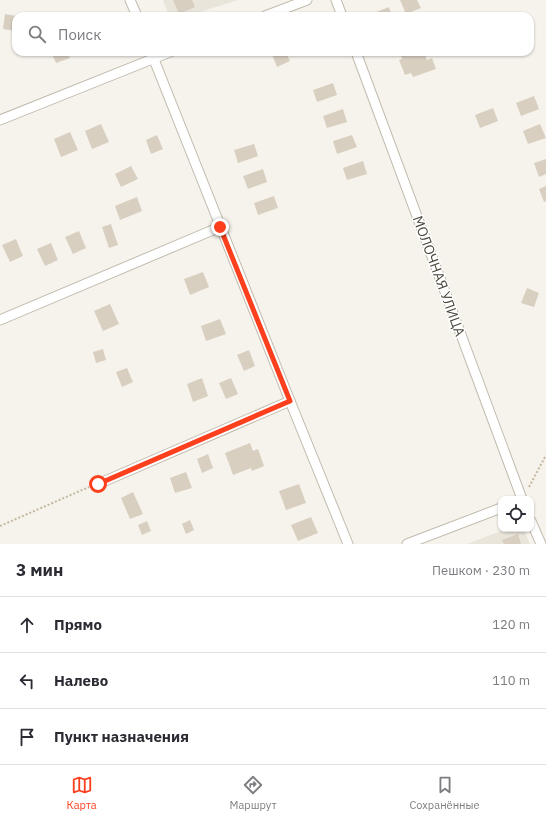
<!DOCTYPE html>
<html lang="ru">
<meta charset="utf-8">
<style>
body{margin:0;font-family:"IBM Plex Sans",sans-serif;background:#f2f2f3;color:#2b2b33}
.controls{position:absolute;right:12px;bottom:12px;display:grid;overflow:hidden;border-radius:8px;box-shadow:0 1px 3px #0004}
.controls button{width:36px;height:36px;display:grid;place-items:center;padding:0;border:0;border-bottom:1px solid #e1e1e2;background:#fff;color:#2b2b33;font:20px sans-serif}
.stop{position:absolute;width:12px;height:12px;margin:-9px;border:3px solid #fc3f1d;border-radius:50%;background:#fff}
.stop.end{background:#fc3f1d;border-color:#fff;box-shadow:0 1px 4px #0008}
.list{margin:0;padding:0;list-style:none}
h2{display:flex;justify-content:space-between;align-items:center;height:52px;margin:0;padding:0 16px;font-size:17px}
h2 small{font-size:13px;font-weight:400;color:#7c7c81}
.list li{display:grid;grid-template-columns:26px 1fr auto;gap:12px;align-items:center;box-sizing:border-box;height:56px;padding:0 16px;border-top:1px solid #e1e1e2}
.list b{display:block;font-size:15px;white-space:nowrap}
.list em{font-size:13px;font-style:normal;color:#7c7c81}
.icon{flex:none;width:22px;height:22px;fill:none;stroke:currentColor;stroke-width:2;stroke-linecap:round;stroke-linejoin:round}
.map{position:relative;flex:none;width:546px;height:544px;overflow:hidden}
.search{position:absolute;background:#fff;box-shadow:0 1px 3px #0004;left:12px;right:12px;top:12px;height:44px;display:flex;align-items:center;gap:10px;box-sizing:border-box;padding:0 14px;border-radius:12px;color:#7c7c81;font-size:15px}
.sheet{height:220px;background:#fff}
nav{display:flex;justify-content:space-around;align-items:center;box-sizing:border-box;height:56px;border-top:1px solid #e1e1e2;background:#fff;font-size:11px;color:#7c7c81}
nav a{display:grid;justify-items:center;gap:2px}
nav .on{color:#fc3f1d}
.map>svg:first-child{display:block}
.residential{fill:#eae5da}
.building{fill:#d8cfc1}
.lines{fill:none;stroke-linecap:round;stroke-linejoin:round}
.street-casing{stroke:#c2bbae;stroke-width:11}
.path{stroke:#c4b79f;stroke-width:2;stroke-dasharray:2 2;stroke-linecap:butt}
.street{stroke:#fff;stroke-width:9}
.route{stroke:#fc3f1d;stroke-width:5}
.labels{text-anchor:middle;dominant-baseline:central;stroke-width:3;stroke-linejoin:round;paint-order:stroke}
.street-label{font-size:14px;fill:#4b4439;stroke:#fff}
</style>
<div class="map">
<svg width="546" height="544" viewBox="0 0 546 544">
<rect width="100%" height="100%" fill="#f6f3ec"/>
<g class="residential">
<path d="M 163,0 L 238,0 L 187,16 L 169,16 Z"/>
<path d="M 506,529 L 523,529 L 530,544 L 467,544 Z"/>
</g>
<g class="building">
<path d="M 173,0 L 192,0 L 195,7 L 179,14 Z"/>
<path d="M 400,0 L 417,0 L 421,8 L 406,14 Z"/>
<path d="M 389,7 L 392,16 L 366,16 Z"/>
<path d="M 5,14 L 16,16 L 16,31 L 3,29 Z"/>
<path d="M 51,52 L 67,52 L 70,58 L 56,63 Z"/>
<path d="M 271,52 L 286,52 L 290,61 L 277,67 Z"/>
<path d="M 402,52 L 424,52 L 427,60 L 432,58 L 436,69 L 413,77 L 411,73 L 405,75 L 399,60 L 402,59 L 400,53 Z"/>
<path d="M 333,83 L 337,95 L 317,102 L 313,90 Z"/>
<path d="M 534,96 L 539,109 L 521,116 L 516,103 Z"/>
<path d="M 493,108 L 498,121 L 480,128 L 475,115 Z"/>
<path d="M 343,109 L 347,122 L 327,128 L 323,116 Z"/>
<path d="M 101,124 L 109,142 L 92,149 L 85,131 Z"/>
<path d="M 540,124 L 546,138 L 528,144 L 523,131 Z"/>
<path d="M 70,132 L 78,150 L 61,157 L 54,139 Z"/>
<path d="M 157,135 L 163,149 L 151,154 L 146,140 Z"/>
<path d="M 352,135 L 357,147 L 337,154 L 333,141 Z"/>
<path d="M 254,144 L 258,156 L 238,163 L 234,150 Z"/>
<path d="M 546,159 L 546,174 L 539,177 L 534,163 Z"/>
<path d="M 363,161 L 367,174 L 347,180 L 343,168 Z"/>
<path d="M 131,166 L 138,179 L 121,187 L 115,174 Z"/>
<path d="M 263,169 L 267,182 L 248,189 L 243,176 Z"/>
<path d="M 546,186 L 546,201 L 544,202 L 539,189 Z"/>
<path d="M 274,196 L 278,208 L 258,215 L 254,203 Z"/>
<path d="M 137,197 L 142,211 L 120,220 L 115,206 Z"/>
<path d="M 111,224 L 118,245 L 109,248 L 102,227 Z"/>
<path d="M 79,231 L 86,248 L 73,254 L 65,237 Z"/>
<path d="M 16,239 L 23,256 L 10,262 L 2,245 Z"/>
<path d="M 51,243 L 58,260 L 45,266 L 37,249 Z"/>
<path d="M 203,272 L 209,287 L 190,295 L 184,279 Z"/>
<path d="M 527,288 L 539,293 L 534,307 L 521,303 Z"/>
<path d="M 110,304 L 119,324 L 103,331 L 94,311 Z"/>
<path d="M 220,319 L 226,334 L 206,341 L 201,326 Z"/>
<path d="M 103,349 L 106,360 L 96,363 L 93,352 Z"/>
<path d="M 249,350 L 255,366 L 244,371 L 237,355 Z"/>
<path d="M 127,368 L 133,382 L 122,387 L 116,372 Z"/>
<path d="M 202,378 L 208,396 L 193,402 L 187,384 Z"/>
<path d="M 231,378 L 238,394 L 226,399 L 219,383 Z"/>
<path d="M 250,443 L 253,451 L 258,449 L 264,466 L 252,471 L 251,468 L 233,475 L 225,453 Z"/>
<path d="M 208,454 L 213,468 L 202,473 L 197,459 Z"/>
<path d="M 186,472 L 192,488 L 175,493 L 170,478 Z"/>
<path d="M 299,484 L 306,503 L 286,510 L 279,491 Z"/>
<path d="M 133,492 L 143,514 L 130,519 L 121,498 Z"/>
<path d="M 311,517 L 318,533 L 298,541 L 291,525 Z"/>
<path d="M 190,520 L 194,530 L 186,534 L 182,524 Z"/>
<path d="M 147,521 L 151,531 L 142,535 L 138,525 Z"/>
<path d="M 518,534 L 521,544 L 504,544 L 502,540 Z"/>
</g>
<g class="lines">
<defs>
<g id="street">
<path d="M 130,0 L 137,16"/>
<path d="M 336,0 L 342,16"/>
<path d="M 265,16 L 307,0"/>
<path d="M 151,52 L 290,401 L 348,544"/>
<path d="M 356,52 L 522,499"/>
<path d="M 0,120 L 170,52"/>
<path d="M 0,320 L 220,227"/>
<path d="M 98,484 L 290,401"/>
<path d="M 531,521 L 541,544"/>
<path d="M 407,544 L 501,508"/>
</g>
</defs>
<use href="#street" class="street-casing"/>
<g class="path">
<path d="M 529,487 L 546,455"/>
<path d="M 0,526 L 89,487"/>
</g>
<use href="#street" class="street"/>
</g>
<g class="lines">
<path class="route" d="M 98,484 L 290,401 L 220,227"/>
</g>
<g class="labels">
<g class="street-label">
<text transform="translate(439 276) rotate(70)">МОЛОЧНАЯ УЛИЦА</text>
</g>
</g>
</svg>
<div class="controls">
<button><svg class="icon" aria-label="locate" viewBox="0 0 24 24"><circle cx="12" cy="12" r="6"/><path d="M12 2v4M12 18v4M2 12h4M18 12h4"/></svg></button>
</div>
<div class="stop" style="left:98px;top:484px"></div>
<div class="stop end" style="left:220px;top:227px"></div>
<div class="search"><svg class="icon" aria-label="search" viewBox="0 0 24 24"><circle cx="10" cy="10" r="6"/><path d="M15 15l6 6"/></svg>Поиск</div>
</div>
<section class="sheet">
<h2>3 мин<small>Пешком · 230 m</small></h2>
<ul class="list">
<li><svg class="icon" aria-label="ahead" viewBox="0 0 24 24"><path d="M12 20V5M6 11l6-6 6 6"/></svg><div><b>Прямо</b></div><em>120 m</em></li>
<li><svg class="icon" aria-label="left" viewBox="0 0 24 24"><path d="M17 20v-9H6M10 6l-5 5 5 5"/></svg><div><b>Налево</b></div><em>110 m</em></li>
<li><svg class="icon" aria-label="arrive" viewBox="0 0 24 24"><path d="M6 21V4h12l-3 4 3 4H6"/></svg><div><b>Пункт назначения</b></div></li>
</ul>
</section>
<nav>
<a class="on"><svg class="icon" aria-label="map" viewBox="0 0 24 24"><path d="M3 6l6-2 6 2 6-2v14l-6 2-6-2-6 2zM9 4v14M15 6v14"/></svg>Карта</a>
<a><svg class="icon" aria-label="directions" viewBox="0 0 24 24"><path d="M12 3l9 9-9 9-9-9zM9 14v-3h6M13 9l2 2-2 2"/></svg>Маршрут</a>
<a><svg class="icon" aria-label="saved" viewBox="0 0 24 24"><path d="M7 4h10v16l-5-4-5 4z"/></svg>Сохранённые</a>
</nav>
